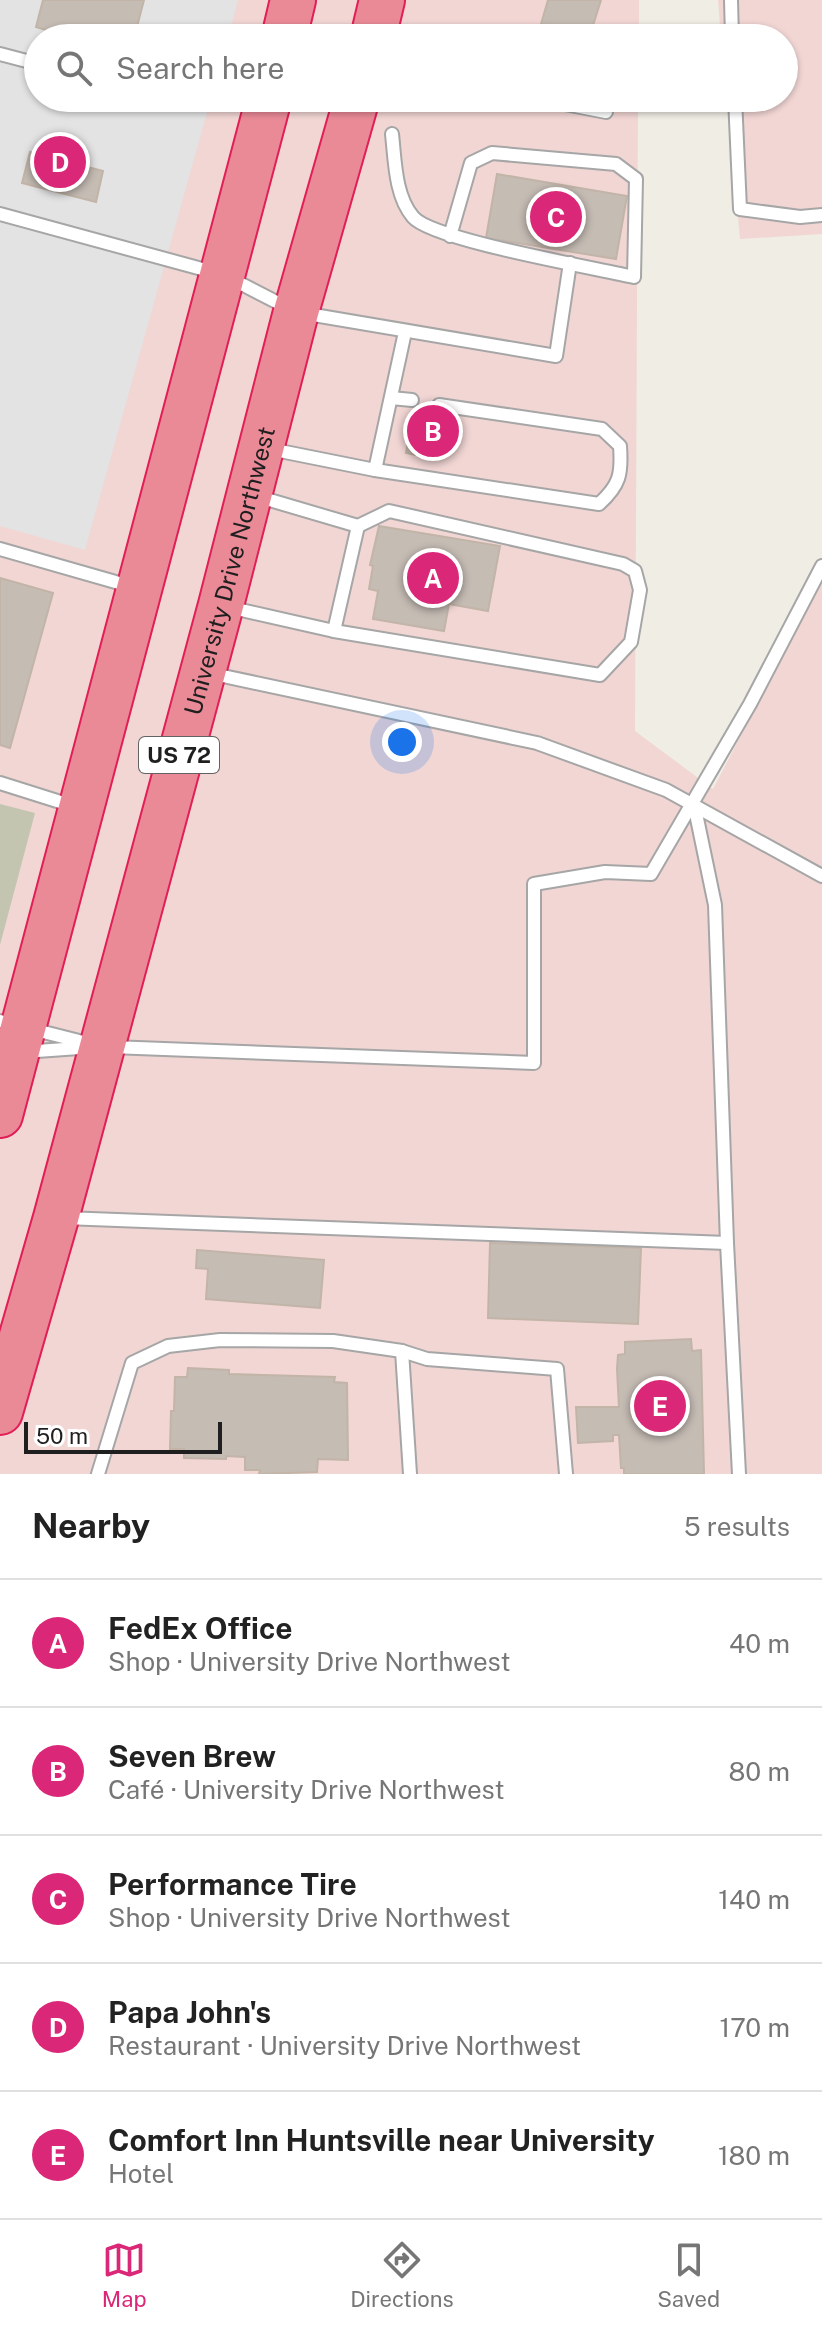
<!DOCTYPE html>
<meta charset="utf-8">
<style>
body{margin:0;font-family:"Public Sans",sans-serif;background:#f6f6f6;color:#222}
.scale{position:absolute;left:24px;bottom:20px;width:198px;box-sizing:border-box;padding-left:8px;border:4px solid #1f1f1f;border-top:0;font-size:22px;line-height:28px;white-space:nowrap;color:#1f1f1f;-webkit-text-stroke:6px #fff;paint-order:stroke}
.you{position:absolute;left:402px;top:742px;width:28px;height:28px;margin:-20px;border:6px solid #fff;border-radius:50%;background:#1a73e8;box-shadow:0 0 0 12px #1a73e833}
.badge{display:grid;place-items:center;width:52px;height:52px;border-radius:50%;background:#db2777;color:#fff;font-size:26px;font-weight:700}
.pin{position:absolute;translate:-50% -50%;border:4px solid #fff;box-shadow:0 2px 8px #0006}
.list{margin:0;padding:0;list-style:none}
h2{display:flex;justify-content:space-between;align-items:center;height:104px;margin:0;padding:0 32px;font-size:34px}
h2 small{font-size:26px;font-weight:400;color:#767676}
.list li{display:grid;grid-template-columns:52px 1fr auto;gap:24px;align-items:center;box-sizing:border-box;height:128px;padding:0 32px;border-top:2px solid #e0e0e0}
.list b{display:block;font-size:30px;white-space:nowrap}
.list p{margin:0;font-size:26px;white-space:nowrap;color:#767676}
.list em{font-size:26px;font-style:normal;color:#767676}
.icon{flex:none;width:44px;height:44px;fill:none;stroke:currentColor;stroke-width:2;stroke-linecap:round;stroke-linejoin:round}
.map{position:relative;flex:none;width:822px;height:1474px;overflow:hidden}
.search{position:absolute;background:#fff;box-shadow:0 2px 6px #0004;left:24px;right:24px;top:24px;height:88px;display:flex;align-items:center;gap:20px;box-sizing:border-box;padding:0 28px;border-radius:44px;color:#767676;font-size:30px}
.sheet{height:744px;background:#fff}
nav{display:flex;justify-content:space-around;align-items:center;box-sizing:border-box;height:112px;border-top:2px solid #e0e0e0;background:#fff;font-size:22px;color:#767676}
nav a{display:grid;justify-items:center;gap:4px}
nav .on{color:#db2777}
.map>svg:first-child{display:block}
.commercial{fill:#f1d6d4}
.construction{fill:#c4c5b0}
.parking{fill:#e3e3e3}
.building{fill:#c5bcb4;stroke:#c2b4a7;stroke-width:2}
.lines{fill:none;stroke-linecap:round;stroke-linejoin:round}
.lane-casing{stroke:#a6a6a6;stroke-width:16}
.highway-casing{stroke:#e21e57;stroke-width:48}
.lane{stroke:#fff;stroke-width:12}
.highway{stroke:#ea8a97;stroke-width:44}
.labels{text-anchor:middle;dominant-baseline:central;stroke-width:6;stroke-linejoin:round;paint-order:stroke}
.shield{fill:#fff;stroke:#626262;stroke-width:2}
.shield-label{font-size:22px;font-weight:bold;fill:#1f1f1f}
.street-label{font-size:24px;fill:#1f1f1f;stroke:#fff}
</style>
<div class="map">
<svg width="822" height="1474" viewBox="0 0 822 1474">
<rect width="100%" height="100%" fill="#f0ede5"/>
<g class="commercial">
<path d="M 0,0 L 639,0 L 639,38 L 38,38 L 38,98 L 638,98 L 635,731 L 713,789 L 822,580 L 822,1474 L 0,1474 Z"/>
<path d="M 718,0 L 822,0 L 822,234 L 740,239 L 727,98 L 784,98 L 784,38 L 721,38 Z"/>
</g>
<path class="construction" d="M 0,804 L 35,813 L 0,945 Z"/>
<path class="parking" d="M 0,0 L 238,0 L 228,38 L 38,38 L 38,98 L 211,98 L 85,550 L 0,526 Z"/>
<g class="building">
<path d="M 43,0 L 144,0 L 134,38 L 74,38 L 36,27 Z"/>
<path d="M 548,0 L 601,0 L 589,38 L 537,38 Z"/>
<path d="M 30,152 L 103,171 L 96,202 L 22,183 Z"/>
<path d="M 497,174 L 627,196 L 616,259 L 486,238 Z"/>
<path d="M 412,416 L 457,424 L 454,443 L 430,439 L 426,457 L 406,453 Z"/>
<path d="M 379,526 L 500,546 L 488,611 L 449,604 L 444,631 L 373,619 L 378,591 L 369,589 L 373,566 L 370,565 Z"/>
<path d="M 0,578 L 53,593 L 10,748 L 0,745 Z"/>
<path d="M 490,1243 L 641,1248 L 638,1324 L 488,1318 Z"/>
<path d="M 197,1250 L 324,1260 L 320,1308 L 206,1299 L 208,1269 L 196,1268 Z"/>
<path d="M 691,1339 L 692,1351 L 701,1350 L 704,1474 L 624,1474 L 624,1468 L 621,1468 L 619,1435 L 613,1435 L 613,1441 L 578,1443 L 576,1407 L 619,1407 L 617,1369 L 618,1355 L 625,1354 L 625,1342 Z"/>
<path d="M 188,1368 L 229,1370 L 229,1374 L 335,1377 L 334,1382 L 347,1383 L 348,1460 L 318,1459 L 317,1472 L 259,1474 L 260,1470 L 245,1470 L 245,1457 L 226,1456 L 226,1459 L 184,1458 L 184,1449 L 170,1449 L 171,1411 L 174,1411 L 175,1377 L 187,1377 Z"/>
</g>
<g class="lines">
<defs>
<g id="lane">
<path d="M 731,0 L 732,38"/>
<path d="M 0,54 L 38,64"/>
<path d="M 534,98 L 606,112"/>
<path d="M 735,98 L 740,209 L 800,217 L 822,215"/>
<path d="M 392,134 C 395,161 395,196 413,217 C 432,240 596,268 634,277 L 636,179 L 616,164 L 492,153 L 471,163 L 450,236"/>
<path d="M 0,214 L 224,275 L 296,312 L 556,356 L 570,263"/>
<path d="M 391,398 L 412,400"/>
<path d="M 270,449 L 375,470 L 599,504 C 620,485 622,474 620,446 L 602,429 L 439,405"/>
<path d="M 375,470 L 405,332"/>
<path d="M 0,549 L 133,587"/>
<path d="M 228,607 L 334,631 L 600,675 L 631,642 L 640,590 L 635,571 L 623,564 L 389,511 L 358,526 L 256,496"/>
<path d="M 334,631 L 358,526"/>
<path d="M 209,673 L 537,743 L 666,790 L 822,876"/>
<path d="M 0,783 L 73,806"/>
<path d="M 694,804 L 715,905 L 727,1243 L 739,1474"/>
<path d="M 0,1021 L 87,1043"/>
<path d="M 111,1047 L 534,1063 L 534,884 L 605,872 L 651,874 L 750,704 L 822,566"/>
<path d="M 23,1052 L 93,1047"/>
<path d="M 64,1218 L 727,1243"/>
<path d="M 402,1351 L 410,1474"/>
<path d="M 98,1474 L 132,1363 L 168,1346 L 220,1340 L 333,1341 L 402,1351 L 427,1359 L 557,1369 L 566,1474"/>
</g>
<g id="highway">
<path d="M 284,38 L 293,0"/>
<path d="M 373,38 L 382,0"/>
<path d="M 0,1115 L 269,98"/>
<path id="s1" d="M 0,1412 L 56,1218 L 221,605 L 296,312 L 357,98"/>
</g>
</defs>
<use href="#lane" class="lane-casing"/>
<use href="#highway" class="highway-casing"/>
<use href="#lane" class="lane"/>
<use href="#highway" class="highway"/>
</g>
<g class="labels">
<rect class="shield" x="139" y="737" width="80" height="36" rx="6"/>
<g class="shield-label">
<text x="179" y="755">US 72</text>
</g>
<g class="street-label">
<text stroke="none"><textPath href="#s1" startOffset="872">University Drive Northwest</textPath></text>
</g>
</g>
</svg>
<div class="scale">50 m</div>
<div class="you"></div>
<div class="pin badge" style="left:433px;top:578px">A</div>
<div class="pin badge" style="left:433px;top:431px">B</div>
<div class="pin badge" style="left:556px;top:217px">C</div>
<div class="pin badge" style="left:60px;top:162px">D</div>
<div class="pin badge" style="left:660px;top:1406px">E</div>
<div class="search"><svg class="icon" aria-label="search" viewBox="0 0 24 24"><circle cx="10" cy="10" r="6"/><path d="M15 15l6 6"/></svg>Search here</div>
</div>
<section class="sheet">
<h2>Nearby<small>5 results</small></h2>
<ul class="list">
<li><span class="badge">A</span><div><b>FedEx Office</b><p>Shop · University Drive Northwest</p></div><em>40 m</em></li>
<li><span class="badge">B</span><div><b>Seven Brew</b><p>Café · University Drive Northwest</p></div><em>80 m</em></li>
<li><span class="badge">C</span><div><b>Performance Tire</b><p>Shop · University Drive Northwest</p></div><em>140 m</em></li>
<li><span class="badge">D</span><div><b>Papa John's</b><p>Restaurant · University Drive Northwest</p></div><em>170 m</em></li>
<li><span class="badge">E</span><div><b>Comfort Inn Huntsville near University</b><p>Hotel</p></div><em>180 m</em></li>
</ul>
</section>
<nav>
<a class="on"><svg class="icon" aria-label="map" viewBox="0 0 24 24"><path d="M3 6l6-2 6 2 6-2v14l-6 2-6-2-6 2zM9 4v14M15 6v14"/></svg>Map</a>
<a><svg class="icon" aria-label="directions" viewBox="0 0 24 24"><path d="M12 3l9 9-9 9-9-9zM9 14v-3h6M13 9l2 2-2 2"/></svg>Directions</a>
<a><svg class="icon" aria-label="saved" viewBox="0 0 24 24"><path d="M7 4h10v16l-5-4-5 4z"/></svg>Saved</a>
</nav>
